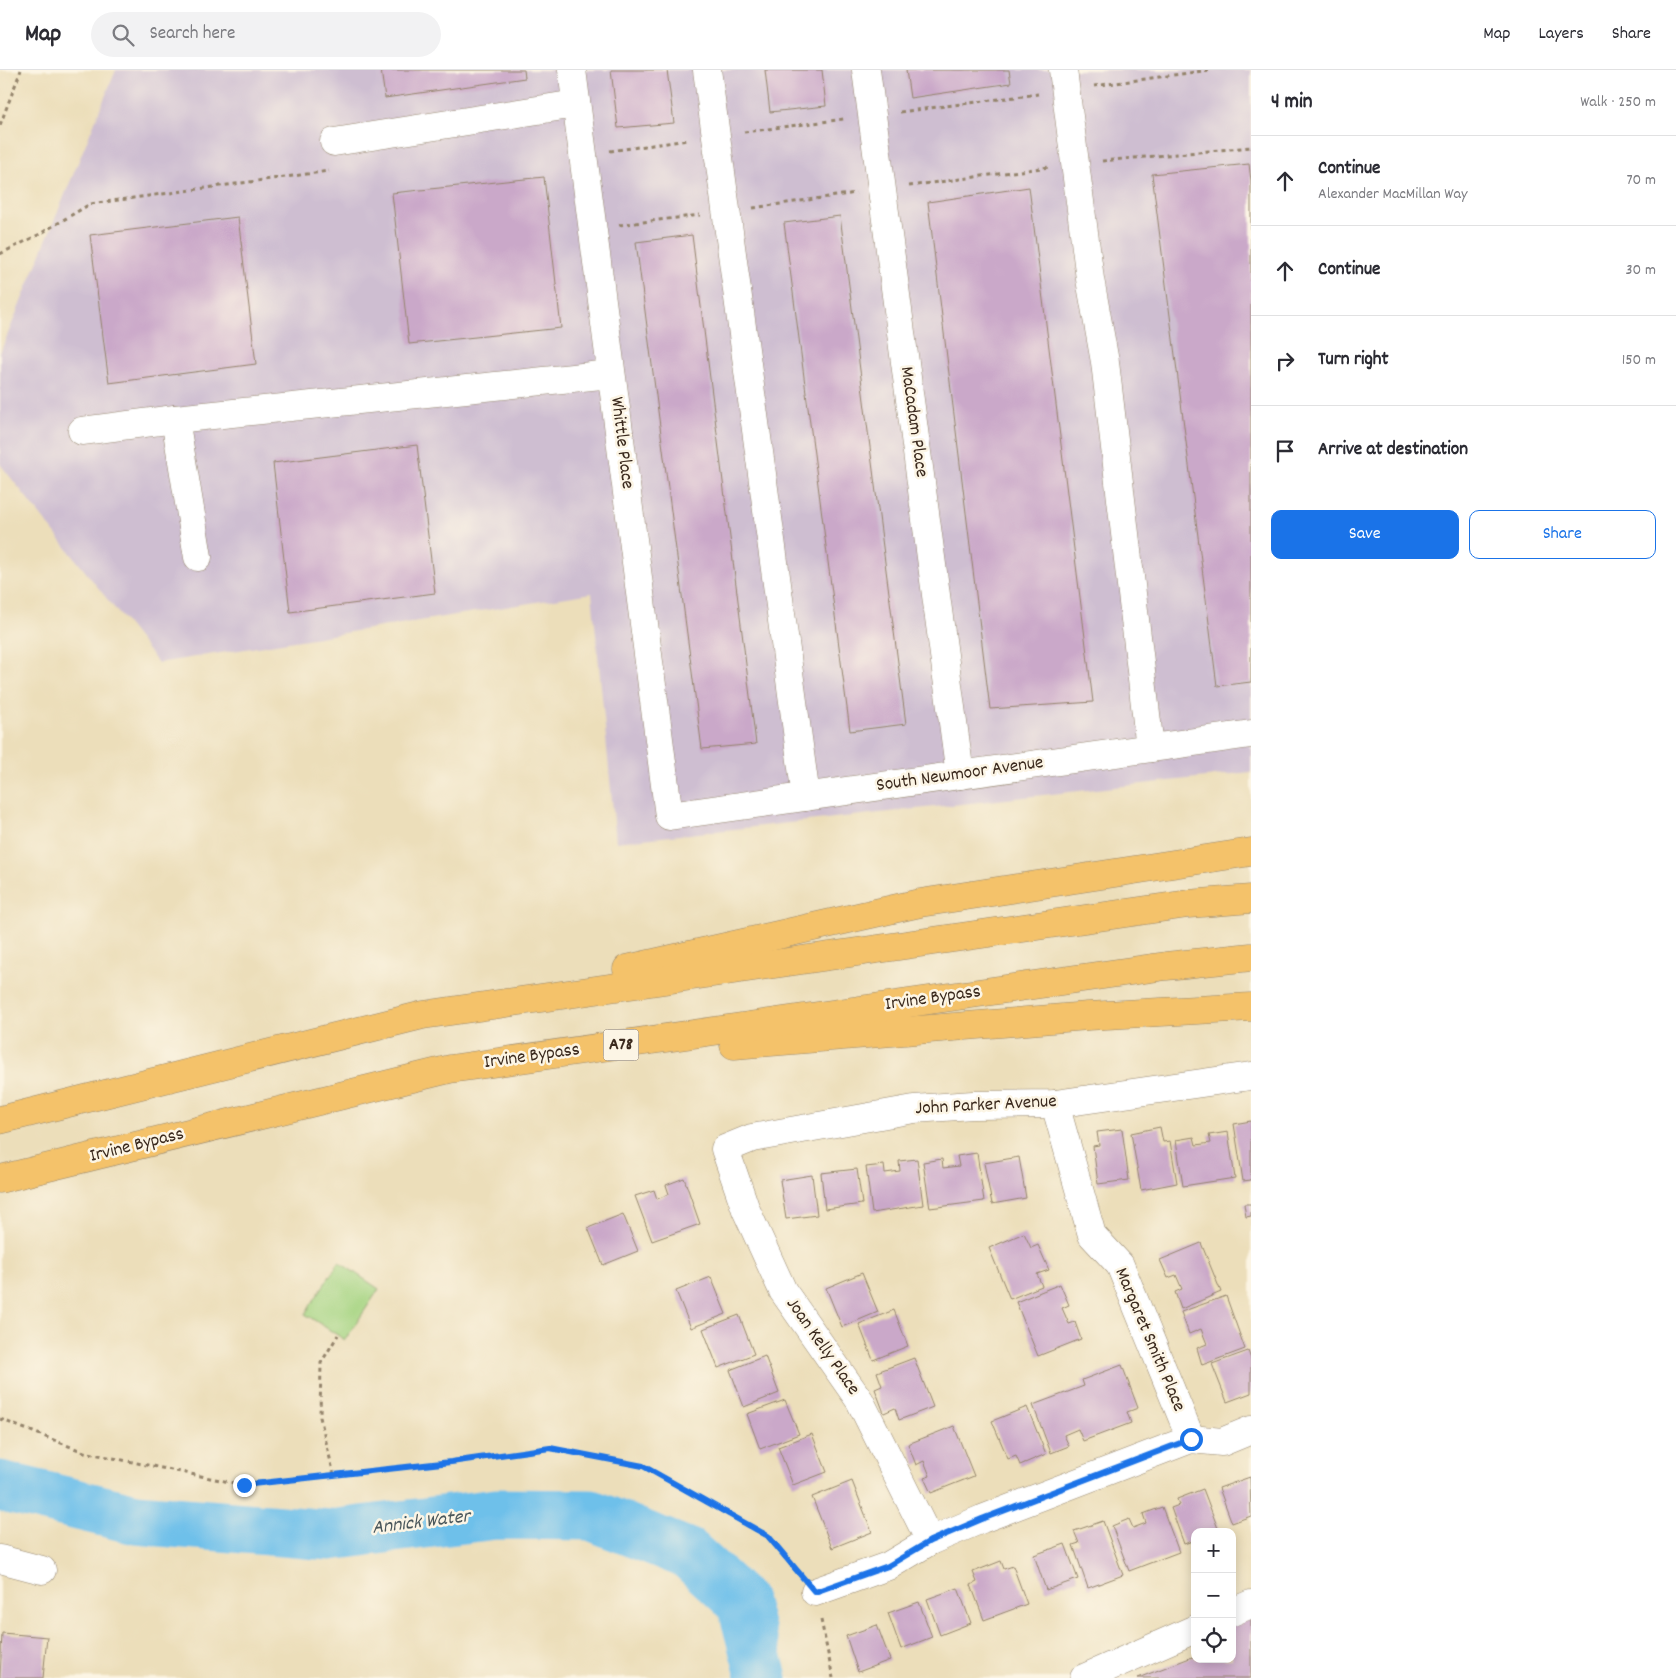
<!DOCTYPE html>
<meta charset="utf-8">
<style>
body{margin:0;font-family:Dekko,sans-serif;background:#f2f2f3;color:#2b2b33}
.controls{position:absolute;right:15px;bottom:15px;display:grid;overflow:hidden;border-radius:10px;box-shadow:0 2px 12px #0003}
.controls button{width:45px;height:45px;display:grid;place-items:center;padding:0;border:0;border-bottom:1px solid #e1e1e2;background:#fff;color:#2b2b33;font:25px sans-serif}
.stop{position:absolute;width:15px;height:15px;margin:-11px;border:4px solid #1a73e8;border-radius:50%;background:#fff}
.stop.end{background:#1a73e8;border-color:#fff;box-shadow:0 1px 5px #0008}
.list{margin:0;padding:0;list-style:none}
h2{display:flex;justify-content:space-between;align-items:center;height:65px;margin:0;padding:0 20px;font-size:21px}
h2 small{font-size:16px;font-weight:400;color:#7c7c81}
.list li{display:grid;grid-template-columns:32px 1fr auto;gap:15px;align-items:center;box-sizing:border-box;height:90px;padding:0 20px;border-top:1px solid #e1e1e2}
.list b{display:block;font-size:19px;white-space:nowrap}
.list p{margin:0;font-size:16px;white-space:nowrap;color:#7c7c81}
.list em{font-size:16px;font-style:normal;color:#7c7c81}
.actions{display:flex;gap:10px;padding:15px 20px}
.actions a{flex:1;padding:11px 0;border:1px solid #1a73e8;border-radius:10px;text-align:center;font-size:18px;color:#1a73e8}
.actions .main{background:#1a73e8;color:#fff}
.icon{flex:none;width:28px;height:28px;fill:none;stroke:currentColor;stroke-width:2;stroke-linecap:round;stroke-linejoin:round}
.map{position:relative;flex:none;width:1251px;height:1608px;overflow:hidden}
header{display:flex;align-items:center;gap:30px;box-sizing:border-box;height:70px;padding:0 25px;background:#fff;border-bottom:1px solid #e1e1e2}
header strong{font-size:24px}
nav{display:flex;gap:28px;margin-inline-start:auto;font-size:18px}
.search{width:350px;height:45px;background:#f2f2f3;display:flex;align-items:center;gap:12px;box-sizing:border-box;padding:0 18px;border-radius:28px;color:#7c7c81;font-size:19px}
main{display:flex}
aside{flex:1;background:#fff}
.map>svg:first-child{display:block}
.industrial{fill:#cebed1}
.green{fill:#a6d482;stroke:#707f50}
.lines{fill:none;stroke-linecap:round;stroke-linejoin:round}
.river{stroke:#6ec0ea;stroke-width:51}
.building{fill:#caa8c9}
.minor-casing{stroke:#94846c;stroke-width:29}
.highway-casing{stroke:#94846c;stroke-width:29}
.path{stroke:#94846c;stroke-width:3;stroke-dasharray:4 4;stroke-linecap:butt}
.minor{stroke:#fff;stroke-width:28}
.highway{stroke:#f4c26a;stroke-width:28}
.route{stroke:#1a73e8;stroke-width:6}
.labels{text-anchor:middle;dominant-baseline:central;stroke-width:5;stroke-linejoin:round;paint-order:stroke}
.shield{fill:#fcf5e5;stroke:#75675a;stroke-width:1}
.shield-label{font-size:18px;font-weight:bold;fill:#3b2a1e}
.street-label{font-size:19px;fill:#3b2a1e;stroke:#fcf5e5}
.water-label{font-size:20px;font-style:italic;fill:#4a575b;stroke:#fcf5e5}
</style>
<header>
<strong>Map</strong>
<div class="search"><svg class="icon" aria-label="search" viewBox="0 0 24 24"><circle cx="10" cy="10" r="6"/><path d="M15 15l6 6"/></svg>Search here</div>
<nav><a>Map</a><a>Layers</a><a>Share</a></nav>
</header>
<main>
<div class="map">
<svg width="1251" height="1608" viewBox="0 0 1251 1608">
<rect width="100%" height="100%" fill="#fcf5e5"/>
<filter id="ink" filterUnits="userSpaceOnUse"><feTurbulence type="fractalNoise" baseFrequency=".02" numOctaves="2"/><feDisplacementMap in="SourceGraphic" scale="10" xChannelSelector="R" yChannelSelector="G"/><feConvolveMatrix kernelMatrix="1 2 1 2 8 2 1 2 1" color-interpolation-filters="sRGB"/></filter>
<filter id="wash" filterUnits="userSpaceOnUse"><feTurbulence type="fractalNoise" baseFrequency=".0096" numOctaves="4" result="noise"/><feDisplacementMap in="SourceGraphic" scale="20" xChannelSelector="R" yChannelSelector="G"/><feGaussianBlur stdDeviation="1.12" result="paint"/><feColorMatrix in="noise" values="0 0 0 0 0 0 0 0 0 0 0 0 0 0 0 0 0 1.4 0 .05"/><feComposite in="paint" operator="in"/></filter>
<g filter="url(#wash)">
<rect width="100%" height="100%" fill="#ecdeba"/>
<path class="industrial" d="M 116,0 L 1251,0 L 1251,702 L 616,772 L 592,523 L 158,593 L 0,394 L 0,283 Z"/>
<path class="green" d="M 339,1192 L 379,1219 L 345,1270 L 305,1244 Z"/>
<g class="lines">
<path class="river" d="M 0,1416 L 136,1449 L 330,1465 L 496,1444 L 591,1445 L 689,1484 L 742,1533 L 762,1608"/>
</g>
<g id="blocks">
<g class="building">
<path d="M 381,0 L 524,0 L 525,8 L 385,28 Z"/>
<path d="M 611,0 L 667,0 L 674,53 L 618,58 Z"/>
<path d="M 765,0 L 822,0 L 826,36 L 770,42 Z"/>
<path d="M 906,0 L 1009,0 L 1011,13 L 910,28 Z"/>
<path d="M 1249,94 L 1251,111 L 1251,612 L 1217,616 L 1152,104 Z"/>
<path d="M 544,107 L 561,258 L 409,274 L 392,123 Z"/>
<path d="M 1029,117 L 1093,632 L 990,639 L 928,132 Z"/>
<path d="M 840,146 L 906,654 L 850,661 L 784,153 Z"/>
<path d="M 238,147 L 256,294 L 109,313 L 90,165 Z"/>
<path d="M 692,165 L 756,674 L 702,679 L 636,172 Z"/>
<path d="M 417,375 L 435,523 L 290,542 L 273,393 Z"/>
<path d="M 1251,1051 L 1251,1110 L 1243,1111 L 1234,1054 Z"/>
<path d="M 1160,1057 L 1163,1072 L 1170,1071 L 1177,1113 L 1141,1120 L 1131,1063 Z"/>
<path d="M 1122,1059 L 1129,1110 L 1098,1114 L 1093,1076 L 1099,1075 L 1097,1062 Z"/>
<path d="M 1228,1062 L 1235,1108 L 1183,1116 L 1176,1070 L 1194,1067 L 1196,1075 L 1211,1073 L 1209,1065 Z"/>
<path d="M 977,1083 L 984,1131 L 930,1138 L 923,1092 L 942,1089 L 943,1098 L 959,1096 L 957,1086 Z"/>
<path d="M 1019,1087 L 1026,1128 L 992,1134 L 984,1093 Z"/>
<path d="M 917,1089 L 923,1135 L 872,1143 L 866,1097 L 884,1095 L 885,1103 L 900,1101 L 899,1091 Z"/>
<path d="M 857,1099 L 862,1134 L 825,1139 L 821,1103 Z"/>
<path d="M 812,1105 L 817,1145 L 786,1149 L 780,1110 Z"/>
<path d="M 684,1108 L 700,1154 L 652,1171 L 635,1126 L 654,1120 L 657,1129 L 669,1124 L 666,1115 Z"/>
<path d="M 1244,1134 L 1251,1134 L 1251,1146 L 1246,1147 Z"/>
<path d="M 623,1144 L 638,1181 L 603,1195 L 588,1158 Z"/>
<path d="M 1024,1163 L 1031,1178 L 1038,1175 L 1049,1200 L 1037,1204 L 1042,1216 L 1010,1229 L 989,1178 Z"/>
<path d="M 1201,1173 L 1221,1222 L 1181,1239 L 1175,1222 L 1182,1219 L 1176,1205 L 1168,1208 L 1160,1190 Z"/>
<path d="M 862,1203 L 878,1242 L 842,1257 L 826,1218 Z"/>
<path d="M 711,1207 L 726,1244 L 691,1258 L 676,1221 Z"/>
<path d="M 1060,1214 L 1069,1235 L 1062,1238 L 1069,1254 L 1075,1252 L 1081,1269 L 1038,1286 L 1016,1232 Z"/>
<path d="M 1226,1226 L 1245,1279 L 1202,1295 L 1197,1278 L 1207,1274 L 1201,1259 L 1189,1264 L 1181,1242 Z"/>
<path d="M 894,1240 L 908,1276 L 873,1290 L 859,1254 Z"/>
<path d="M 739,1245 L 754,1284 L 718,1298 L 703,1259 Z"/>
<path d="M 1248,1281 L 1251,1289 L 1251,1323 L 1227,1332 L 1212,1294 Z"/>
<path d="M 765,1286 L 779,1323 L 744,1337 L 730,1300 Z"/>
<path d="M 914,1288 L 933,1337 L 899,1350 L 895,1338 L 884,1343 L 875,1319 L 882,1316 L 877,1302 Z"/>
<path d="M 1122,1295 L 1138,1338 L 1127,1342 L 1131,1353 L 1083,1371 L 1078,1359 L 1064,1365 L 1069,1376 L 1051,1383 L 1033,1335 L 1084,1316 L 1082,1310 Z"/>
<path d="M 785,1330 L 799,1364 L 760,1379 L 747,1344 Z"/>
<path d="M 1027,1337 L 1046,1384 L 1020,1395 L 1016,1386 L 1008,1389 L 992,1351 Z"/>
<path d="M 954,1356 L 974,1406 L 931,1423 L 924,1408 L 930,1406 L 924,1391 L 916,1395 L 908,1374 Z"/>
<path d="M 812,1364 L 827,1402 L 793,1415 L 778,1377 Z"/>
<path d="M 1250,1407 L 1251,1446 L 1232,1453 L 1219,1418 Z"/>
<path d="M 852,1411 L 872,1462 L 832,1478 L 812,1427 Z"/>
<path d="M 1203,1419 L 1219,1461 L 1195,1462 L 1195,1470 L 1184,1474 L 1171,1438 L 1179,1435 L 1177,1429 Z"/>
<path d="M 1162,1437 L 1179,1482 L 1129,1501 L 1112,1456 L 1129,1449 L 1133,1458 L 1146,1453 L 1143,1444 Z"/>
<path d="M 1103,1451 L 1123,1505 L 1088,1518 L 1073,1475 L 1079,1473 L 1074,1461 Z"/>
<path d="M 1065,1474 L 1078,1509 L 1046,1520 L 1034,1485 Z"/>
<path d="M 1001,1491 L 1004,1499 L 1013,1496 L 1027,1534 L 984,1550 L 971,1515 L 977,1512 L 973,1502 Z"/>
<path d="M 958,1518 L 971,1553 L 940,1565 L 927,1529 Z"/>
<path d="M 919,1532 L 932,1567 L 901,1579 L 888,1543 Z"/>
<path d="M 1251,1540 L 1251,1608 L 1138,1608 L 1195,1586 L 1195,1589 L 1232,1589 L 1232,1547 Z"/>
<path d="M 877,1555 L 890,1590 L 858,1602 L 846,1566 Z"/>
<path d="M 2,1563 L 47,1567 L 43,1608 L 0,1608 Z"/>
</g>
</g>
</g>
<g filter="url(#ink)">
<use href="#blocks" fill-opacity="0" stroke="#94846c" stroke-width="1"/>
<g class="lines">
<defs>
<g id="minor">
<path d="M 572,0 L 669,746 L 1251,664"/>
<path d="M 707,0 L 806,727"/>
<path d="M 866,0 L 960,705"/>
<path d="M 1063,0 L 1090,209 L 1105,292 L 1150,678"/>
<path d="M 334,72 L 576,34"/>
<path d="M 82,361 L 175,349"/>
<path d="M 198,487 L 175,349 L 611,304"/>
<path d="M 1055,1034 L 1092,1165 L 1120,1195 L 1191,1369"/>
<path d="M 930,1471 L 860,1331 L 783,1221 L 746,1140 L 725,1079 L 752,1068 L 914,1039 L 973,1035 L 1055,1034 L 1251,1006"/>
<path d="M 0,1489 L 42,1500"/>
<path d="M 815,1522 L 888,1496 L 930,1471 L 982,1449 L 1191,1369 L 1222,1372 L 1251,1360"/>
<path d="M 1232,1542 L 1251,1534"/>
<path d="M 1084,1608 L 1195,1559"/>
</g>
<g id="highway">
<path d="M 627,899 L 920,833 L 1251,782"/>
<path d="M 734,975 L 1088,946 L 1251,937"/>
<path d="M 0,1050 L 423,945 L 1188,834 L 1251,829"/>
<path d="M 0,1109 L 450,999 L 1166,896 L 1251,887"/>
</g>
</defs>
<use href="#minor" class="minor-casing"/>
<use href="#highway" class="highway-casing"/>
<g class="path">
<path d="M 1094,16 L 1210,0"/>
<path d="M 900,42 L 1038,24"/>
<path d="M 0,55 L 21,0"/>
<path d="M 744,62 L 844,49"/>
<path d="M 610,81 L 688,70"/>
<path d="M 1102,91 L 1251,77"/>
<path d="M 909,116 L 1049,97"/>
<path d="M 753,138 L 856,123"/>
<path d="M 619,155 L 700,145"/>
<path d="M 0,184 L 38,165 L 90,134 L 329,101"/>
<path d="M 0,1349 L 84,1382 L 244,1415 L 451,1392 L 550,1378 L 643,1396 L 767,1466 L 797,1501"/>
<path d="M 334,1405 L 320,1347 L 321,1293 L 338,1265"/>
<path d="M 821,1550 L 833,1608"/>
</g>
<use href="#minor" class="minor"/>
<use href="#highway" class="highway"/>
</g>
</g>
<g class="lines" filter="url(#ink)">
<path class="route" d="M 244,1415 L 451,1392 L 550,1378 L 643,1396 L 768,1466 L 815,1522 L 888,1496 L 930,1471 L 982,1449 L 1191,1369"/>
</g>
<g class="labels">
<rect class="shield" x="603.5" y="959.5" width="35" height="31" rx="4"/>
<g class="shield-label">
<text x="621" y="975">A78</text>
</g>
<g class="street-label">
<text transform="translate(913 352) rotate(82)">MaCadam Place</text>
<text transform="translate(621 373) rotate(83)">Whittle Place</text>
<text transform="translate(960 705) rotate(-8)">South Newmoor Avenue</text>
<text transform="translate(933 929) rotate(-8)">Irvine Bypass</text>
<text transform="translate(532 987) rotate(-8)">Irvine Bypass</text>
<text transform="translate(986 1036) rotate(-3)">John Parker Avenue</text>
<text transform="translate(137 1076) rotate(-14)">Irvine Bypass</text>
<text transform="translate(1149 1270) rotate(67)">Margaret Smith Place</text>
<text transform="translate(822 1277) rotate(55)">Joan Kelly Place</text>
</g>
<g class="water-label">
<text transform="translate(421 1453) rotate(-7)">Annick Water</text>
</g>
</g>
</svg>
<div class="controls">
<button>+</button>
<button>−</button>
<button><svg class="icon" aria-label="locate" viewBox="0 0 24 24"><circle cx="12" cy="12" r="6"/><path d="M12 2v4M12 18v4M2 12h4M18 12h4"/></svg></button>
</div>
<div class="stop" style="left:1191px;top:1369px"></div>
<div class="stop end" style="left:244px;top:1415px"></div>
</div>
<aside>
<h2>4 min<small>Walk · 250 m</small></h2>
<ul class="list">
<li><svg class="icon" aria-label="ahead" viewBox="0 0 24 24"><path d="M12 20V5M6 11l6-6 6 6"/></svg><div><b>Continue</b><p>Alexander MacMillan Way</p></div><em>70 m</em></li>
<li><svg class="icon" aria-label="ahead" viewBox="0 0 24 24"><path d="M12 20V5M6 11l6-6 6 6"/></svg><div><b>Continue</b></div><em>30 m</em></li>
<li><svg class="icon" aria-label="right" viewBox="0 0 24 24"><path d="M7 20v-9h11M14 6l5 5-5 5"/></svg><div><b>Turn right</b></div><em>150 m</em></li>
<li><svg class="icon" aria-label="arrive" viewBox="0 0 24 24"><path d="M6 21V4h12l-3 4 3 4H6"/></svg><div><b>Arrive at destination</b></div></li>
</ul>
<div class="actions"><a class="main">Save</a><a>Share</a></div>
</aside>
</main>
